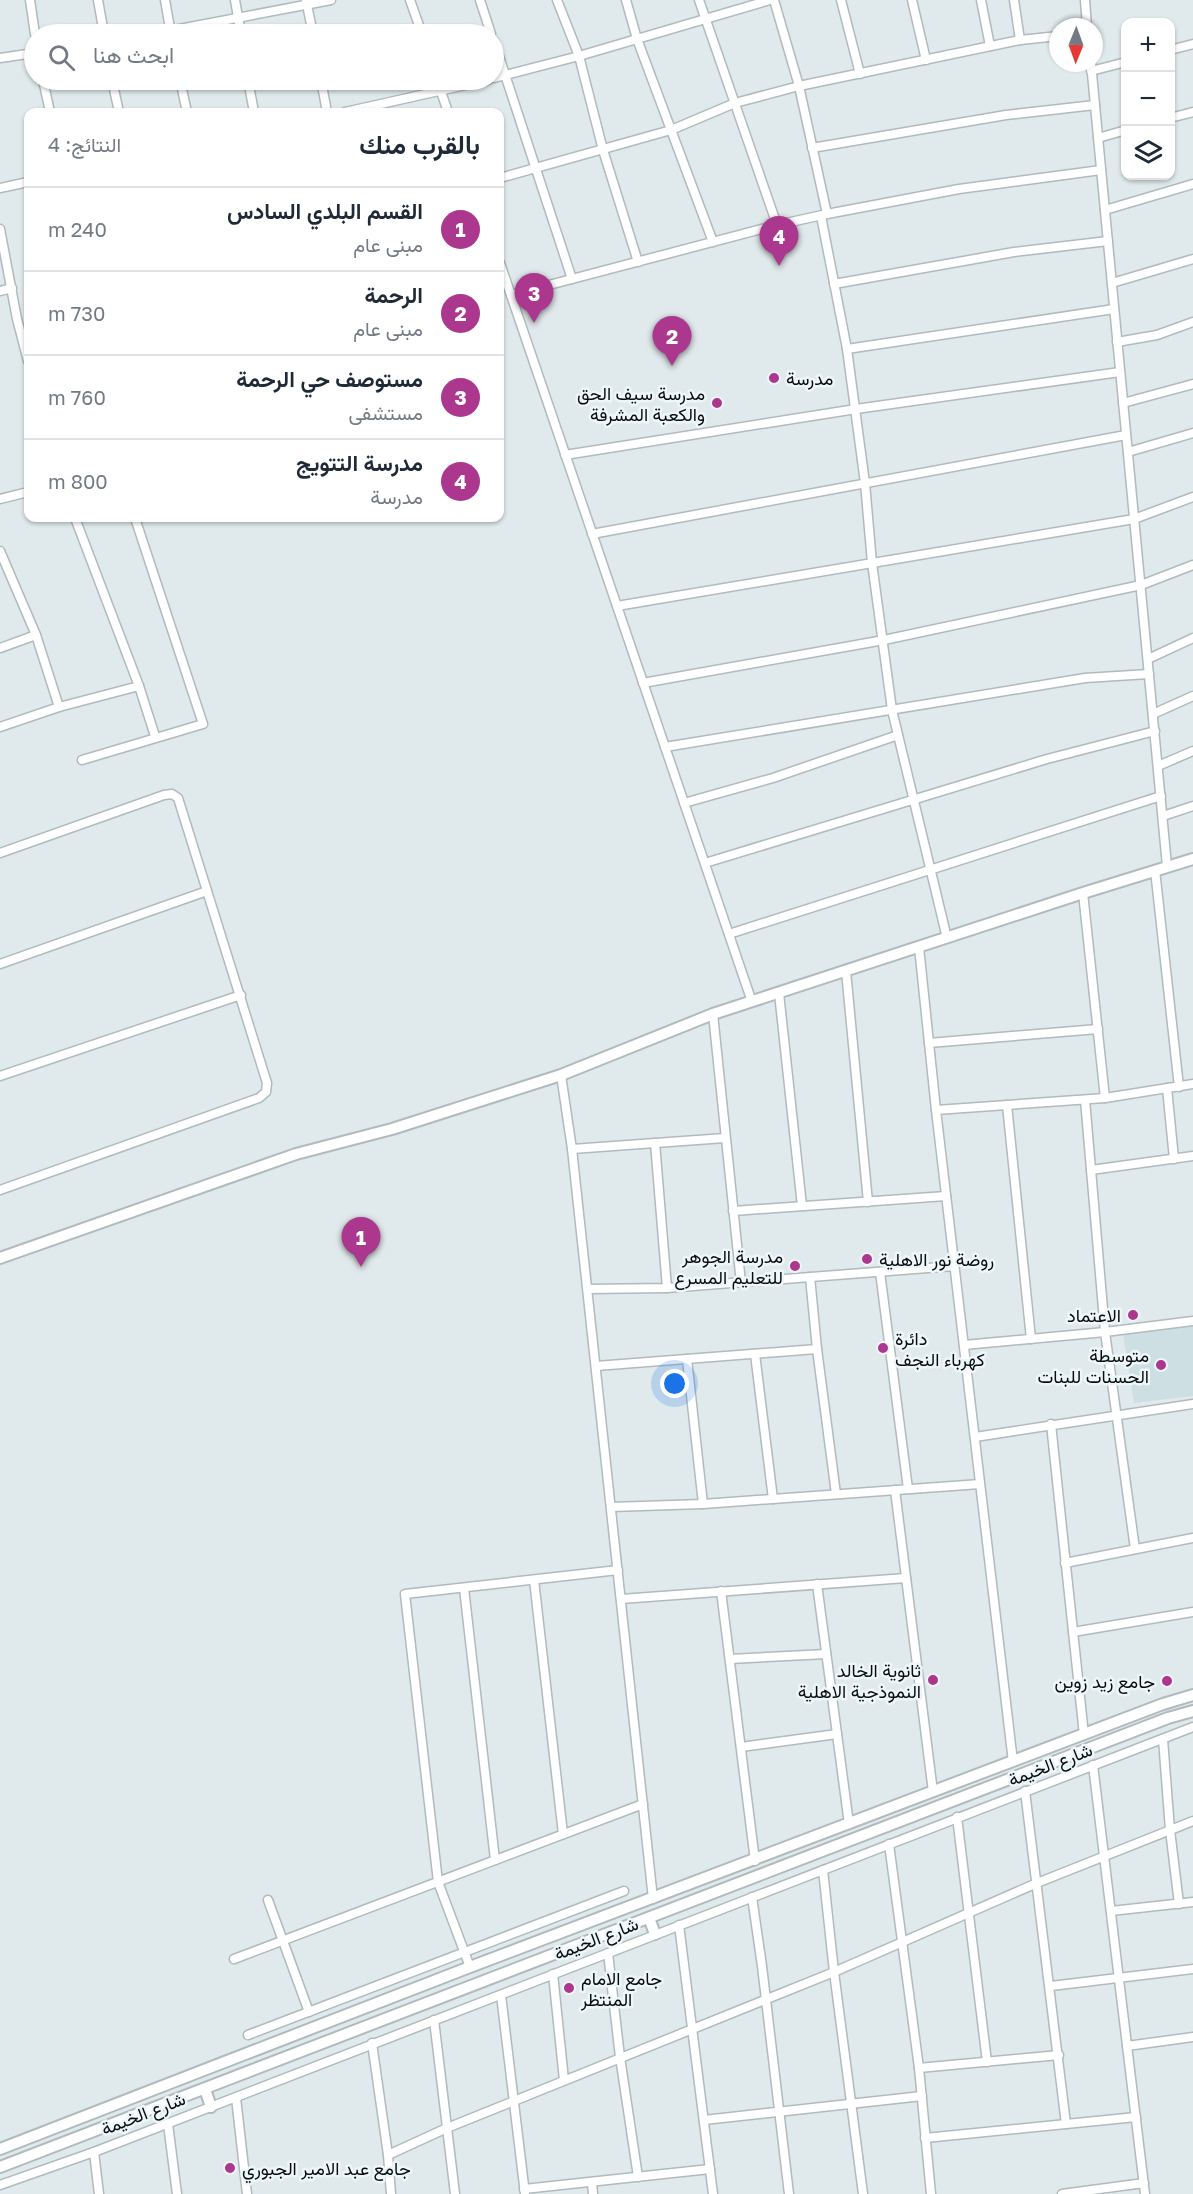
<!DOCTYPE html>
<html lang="ar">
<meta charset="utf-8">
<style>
body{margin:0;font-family:"Golos Text",Vazirmatn,sans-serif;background:#f2f2f3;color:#1f2937;direction:rtl}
.controls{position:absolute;right:18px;top:18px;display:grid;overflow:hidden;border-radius:12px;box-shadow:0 2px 4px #0004}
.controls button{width:54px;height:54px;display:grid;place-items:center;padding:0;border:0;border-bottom:2px solid #e0e1e3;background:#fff;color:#1f2937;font:30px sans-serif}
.compass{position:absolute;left:1049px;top:18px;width:54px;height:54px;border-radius:50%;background:#fff;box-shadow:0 2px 4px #0004;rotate:181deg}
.you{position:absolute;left:675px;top:1384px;width:21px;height:21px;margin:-15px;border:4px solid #fff;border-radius:50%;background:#1a73e8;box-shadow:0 0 0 9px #1a73e833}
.badge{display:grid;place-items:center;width:39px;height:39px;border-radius:50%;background:#ac378f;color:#fff;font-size:20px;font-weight:700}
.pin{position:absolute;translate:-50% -50px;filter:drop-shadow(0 2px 3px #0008)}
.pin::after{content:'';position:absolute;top:32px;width:21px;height:18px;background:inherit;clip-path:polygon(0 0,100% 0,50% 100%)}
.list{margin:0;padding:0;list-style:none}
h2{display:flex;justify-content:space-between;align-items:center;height:78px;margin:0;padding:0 24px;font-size:26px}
h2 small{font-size:20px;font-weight:400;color:#747a83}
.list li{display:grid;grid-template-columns:39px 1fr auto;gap:18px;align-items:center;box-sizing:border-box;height:84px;padding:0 24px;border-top:2px solid #e0e1e3}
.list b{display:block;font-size:22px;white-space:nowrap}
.list p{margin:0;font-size:20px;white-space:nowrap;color:#747a83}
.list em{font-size:20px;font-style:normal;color:#747a83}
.icon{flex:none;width:33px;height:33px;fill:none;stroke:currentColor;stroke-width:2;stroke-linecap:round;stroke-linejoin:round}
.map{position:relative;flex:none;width:1193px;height:2194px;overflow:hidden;direction:ltr}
.search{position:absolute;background:#fff;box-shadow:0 2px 4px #0004;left:24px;top:24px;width:480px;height:66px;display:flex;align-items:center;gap:15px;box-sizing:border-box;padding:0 21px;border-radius:33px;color:#747a83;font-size:22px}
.panel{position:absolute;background:#fff;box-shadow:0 2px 4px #0004;left:24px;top:108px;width:480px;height:414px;border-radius:12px;direction:rtl}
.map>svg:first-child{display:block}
.built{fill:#cddfe3}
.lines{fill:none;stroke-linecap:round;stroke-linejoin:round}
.minor-casing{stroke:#b1babc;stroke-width:11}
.tertiary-casing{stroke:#b1babc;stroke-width:14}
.minor{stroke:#fff;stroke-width:8}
.tertiary{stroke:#fff;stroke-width:10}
.poi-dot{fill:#ac378f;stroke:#edf6f8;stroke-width:2}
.labels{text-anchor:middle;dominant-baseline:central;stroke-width:5;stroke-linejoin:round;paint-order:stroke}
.poi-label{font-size:18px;fill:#0a0d0e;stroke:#edf6f8;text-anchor:end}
.street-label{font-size:18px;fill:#0a0d0e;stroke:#edf6f8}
</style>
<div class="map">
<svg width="1193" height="2194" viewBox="0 0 1193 2194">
<rect width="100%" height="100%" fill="#e0e9eb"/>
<path class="built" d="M 1193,1326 L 1193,1396 L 1134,1403 L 1123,1334 Z"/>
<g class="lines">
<defs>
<g id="minor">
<path d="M 30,0 L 35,34"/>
<path d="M 98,0 L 104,34"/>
<path d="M 165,0 L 171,34"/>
<path d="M 235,0 L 241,34"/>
<path d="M 306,0 L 313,34"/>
<path d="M 410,0 L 422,34"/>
<path d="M 480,0 L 491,34"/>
<path d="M 557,0 L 579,56 L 603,150 L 638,262"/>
<path d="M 626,0 L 637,39 L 713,242"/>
<path d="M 699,0 L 777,225"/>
<path d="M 774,0 L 799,86 L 827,214"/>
<path d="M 841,0 L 860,74"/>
<path d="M 912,0 L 926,60"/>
<path d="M 981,0 L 990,46"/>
<path d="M 1014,0 L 1020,40"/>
<path d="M 1085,0 L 1087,27"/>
<path d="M 153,34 L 331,0"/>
<path d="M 494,41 L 572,279"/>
<path d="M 1170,50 L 1193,44"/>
<path d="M 0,58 L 34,53"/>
<path d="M 1091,63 L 1167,866"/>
<path d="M 1091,71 L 1126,62"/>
<path d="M 494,78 L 579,56 L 770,0"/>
<path d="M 43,80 L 50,112"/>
<path d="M 112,80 L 119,112"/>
<path d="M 180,80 L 187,112"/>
<path d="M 248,80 L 254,112"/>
<path d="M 321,80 L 327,112"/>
<path d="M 437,80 L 448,112"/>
<path d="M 345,112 L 488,80"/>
<path d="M 1170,118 L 1193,112"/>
<path d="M 1098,138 L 1126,130"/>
<path d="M 812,148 L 1006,115 L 1095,105"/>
<path d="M 500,178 L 671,130 L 735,103 L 799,86 L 1020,40 L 1058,36"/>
<path d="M 0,188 L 28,182"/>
<path d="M 1105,210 L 1193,184"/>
<path d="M 821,216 L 847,349 L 865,483 L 872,563 L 892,710 L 947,938"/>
<path d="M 0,229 L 17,319 L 28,361"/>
<path d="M 500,263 L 752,1002"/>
<path d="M 1112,283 L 1193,259"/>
<path d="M 834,284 L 1014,252 L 1108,241"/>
<path d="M 0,291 L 12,288"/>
<path d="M 511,295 L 777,225 L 827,214 L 959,189 L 1101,170"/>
<path d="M 1117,342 L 1157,335 L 1193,322"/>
<path d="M 847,349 L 1114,309"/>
<path d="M 1123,403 L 1193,384"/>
<path d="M 1128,452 L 1193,433"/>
<path d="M 565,455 L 856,409 L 1120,372"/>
<path d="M 0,499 L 28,492"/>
<path d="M 75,518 L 139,686 L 155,736"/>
<path d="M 592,534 L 1126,435"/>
<path d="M 0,551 L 36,635 L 59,707"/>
<path d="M 617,606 L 1134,519 L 1193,497"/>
<path d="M 0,648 L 36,635"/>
<path d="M 1148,659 L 1193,638"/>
<path d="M 643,683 L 884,640 L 1141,585 L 1193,565"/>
<path d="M 1153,714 L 1193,696"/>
<path d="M 0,727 L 59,707 L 139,686"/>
<path d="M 665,747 L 1085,678 L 1149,674"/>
<path d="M 82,760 L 203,724 L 135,518"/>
<path d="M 1158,766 L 1193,751"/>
<path d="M 684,803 L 773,778 L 898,735"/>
<path d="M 1163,816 L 1193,806"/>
<path d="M 0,853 L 164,795 L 172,794 L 178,798 L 267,1083 L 266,1092 L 259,1098 L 0,1190"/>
<path d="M 705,863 L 1047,759 L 1155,731"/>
<path d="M 1155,870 L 1179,1087"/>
<path d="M 1083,893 L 1105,1098"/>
<path d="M 729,934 L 1161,796"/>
<path d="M 919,947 L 936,1110 L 1013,1762"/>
<path d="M 0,964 L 207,891"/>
<path d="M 846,971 L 868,1202"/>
<path d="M 779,993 L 802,1206"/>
<path d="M 713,1014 L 741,1283"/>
<path d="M 929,1043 L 1098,1029"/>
<path d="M 561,1075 L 572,1149 L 653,1899"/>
<path d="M 0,1076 L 241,995"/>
<path d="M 1167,1088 L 1174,1159"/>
<path d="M 1085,1100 L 1105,1332 L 1135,1549"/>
<path d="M 1007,1105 L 1031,1339"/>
<path d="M 936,1110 L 1105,1098 L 1193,1084"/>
<path d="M 655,1143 L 667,1288"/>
<path d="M 572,1149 L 725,1138"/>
<path d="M 1091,1170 L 1193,1156"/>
<path d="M 733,1211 L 946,1196"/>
<path d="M 880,1272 L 908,1489"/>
<path d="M 810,1277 L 817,1349 L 836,1494"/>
<path d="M 588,1289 L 667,1288 L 954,1266"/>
<path d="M 964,1345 L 1105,1332 L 1193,1321"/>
<path d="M 755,1354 L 773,1499"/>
<path d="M 687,1359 L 703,1504"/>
<path d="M 596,1366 L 817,1349"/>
<path d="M 1051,1424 L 1084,1735"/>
<path d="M 975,1437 L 1193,1404"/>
<path d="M 895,1490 L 933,1792"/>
<path d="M 611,1507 L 703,1504 L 980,1484"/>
<path d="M 1065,1563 L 1193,1538"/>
<path d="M 534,1580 L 563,1834"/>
<path d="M 817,1584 L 849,1824"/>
<path d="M 464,1588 L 495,1860"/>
<path d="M 721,1591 L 755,1861"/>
<path d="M 621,1599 L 906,1578"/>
<path d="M 1073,1632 L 1193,1612"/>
<path d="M 730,1659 L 826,1654"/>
<path d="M 1163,1739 L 1170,1830 L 1179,1904"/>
<path d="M 741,1747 L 837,1734"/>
<path d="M 1093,1765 L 1145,2194"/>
<path d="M 1025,1791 L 1066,2124"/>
<path d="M 957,1817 L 987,2062"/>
<path d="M 889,1844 L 919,2068 L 931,2194"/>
<path d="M 823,1870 L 834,1972 L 863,2194"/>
<path d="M 752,1897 L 762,1966 L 789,2194"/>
<path d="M 268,1900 L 309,2012"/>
<path d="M 1111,1911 L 1193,1902"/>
<path d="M 679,1925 L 713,2194"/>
<path d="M 608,1953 L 620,2057 L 638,2177"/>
<path d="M 234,1959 L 643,1804"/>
<path d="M 470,1967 L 438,1882 L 405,1594 L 618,1570"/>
<path d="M 553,1974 L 564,2080"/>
<path d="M 1051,1986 L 1193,1969"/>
<path d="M 501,1995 L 525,2194"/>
<path d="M 434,2020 L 455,2194"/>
<path d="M 248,2035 L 624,1891"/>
<path d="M 372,2043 L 388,2155 L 391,2194"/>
<path d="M 1127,2046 L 1193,2037"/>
<path d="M 919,2068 L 1059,2055"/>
<path d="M 236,2098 L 247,2194"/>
<path d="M 704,2120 L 922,2096"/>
<path d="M 168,2124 L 177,2194"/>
<path d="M 925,2138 L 1136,2117"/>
<path d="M 94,2152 L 99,2194"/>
<path d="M 388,2155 L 447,2128 L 834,1972 L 1037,1883 L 1193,1821"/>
<path d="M 592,2182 L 593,2194"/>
<path d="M 0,2185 L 94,2152 L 1193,1727"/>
<path d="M 524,2189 L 710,2169"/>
<path d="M 1062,2194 L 1144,2183"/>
</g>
<g id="tertiary">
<path d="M 0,1258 L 296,1154 L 392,1129 L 561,1075 L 713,1014 L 1083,893 L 1193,859"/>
<path d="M 649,1918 L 655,1934"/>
<path d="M 205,2089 L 211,2107"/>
<path d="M 0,2149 L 470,1967 L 1163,1704 L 1193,1695"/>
<path d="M 0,2167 L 1168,1718 L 1193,1711"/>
</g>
</defs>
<use href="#minor" class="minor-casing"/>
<use href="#tertiary" class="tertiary-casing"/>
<use href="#minor" class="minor"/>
<use href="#tertiary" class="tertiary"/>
</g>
<g class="poi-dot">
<circle cx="774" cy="378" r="6"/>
<circle cx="717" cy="403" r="6"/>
<circle cx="867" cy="1259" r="6"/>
<circle cx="795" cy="1266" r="6"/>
<circle cx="1133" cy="1315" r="6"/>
<circle cx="883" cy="1348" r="6"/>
<circle cx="1161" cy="1365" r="6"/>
<circle cx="933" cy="1680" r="6"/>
<circle cx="1167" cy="1681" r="6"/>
<circle cx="569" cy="1988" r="6"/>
<circle cx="230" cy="2168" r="6"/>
</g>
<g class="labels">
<g class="poi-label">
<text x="786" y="378" text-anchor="start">مدرسة</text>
<text x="705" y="393">مدرسة سيف الحق<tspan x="705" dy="21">والكعبة المشرفة</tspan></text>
<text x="783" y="1256">مدرسة الجوهر<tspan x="783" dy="21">للتعليم المسرع</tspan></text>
<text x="879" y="1259" text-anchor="start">روضة نور الاهلية</text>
<text x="1121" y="1315">الاعتماد</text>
<text x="895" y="1338" text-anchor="start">دائرة<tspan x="895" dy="21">كهرباء النجف</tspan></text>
<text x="1149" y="1355">متوسطة<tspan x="1149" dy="21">الحسنات للبنات</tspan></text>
<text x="921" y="1670">ثانوية الخالد<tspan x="921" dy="21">النموذجية الاهلية</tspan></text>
<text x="1155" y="1681">جامع زيد زوين</text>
<text x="581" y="1978" text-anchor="start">جامع الامام<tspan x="581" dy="21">المنتظر</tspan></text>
<text x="242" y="2168" text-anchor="start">جامع عبد الامير الجبوري</text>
</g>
<g class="street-label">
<text transform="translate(1050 1764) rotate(-21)">شارع الخيمة</text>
<text transform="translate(596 1938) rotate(-21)">شارع الخيمة</text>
<text transform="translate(143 2113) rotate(-21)">شارع الخيمة</text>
</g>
</g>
</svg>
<div class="controls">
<button>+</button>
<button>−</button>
<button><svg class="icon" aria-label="layers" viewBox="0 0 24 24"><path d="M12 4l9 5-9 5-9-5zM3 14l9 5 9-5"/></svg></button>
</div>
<svg class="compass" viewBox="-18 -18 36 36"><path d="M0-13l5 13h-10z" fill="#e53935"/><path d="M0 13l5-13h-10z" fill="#747a83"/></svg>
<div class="you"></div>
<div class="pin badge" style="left:361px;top:1267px">1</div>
<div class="pin badge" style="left:672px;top:366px">2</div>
<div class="pin badge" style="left:534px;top:323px">3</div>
<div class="pin badge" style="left:779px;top:266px">4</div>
<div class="search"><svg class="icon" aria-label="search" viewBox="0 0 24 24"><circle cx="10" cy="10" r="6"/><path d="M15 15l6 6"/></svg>ابحث هنا</div>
<section class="panel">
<h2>بالقرب منك<small>النتائج: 4</small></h2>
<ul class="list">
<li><span class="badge">1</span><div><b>القسم البلدي السادس</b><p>مبنى عام</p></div><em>240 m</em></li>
<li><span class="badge">2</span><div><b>الرحمة</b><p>مبنى عام</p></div><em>730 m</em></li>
<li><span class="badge">3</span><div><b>مستوصف حي الرحمة</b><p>مستشفى</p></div><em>760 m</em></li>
<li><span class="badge">4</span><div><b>مدرسة التتويج</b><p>مدرسة</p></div><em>800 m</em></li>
</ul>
</section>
</div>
